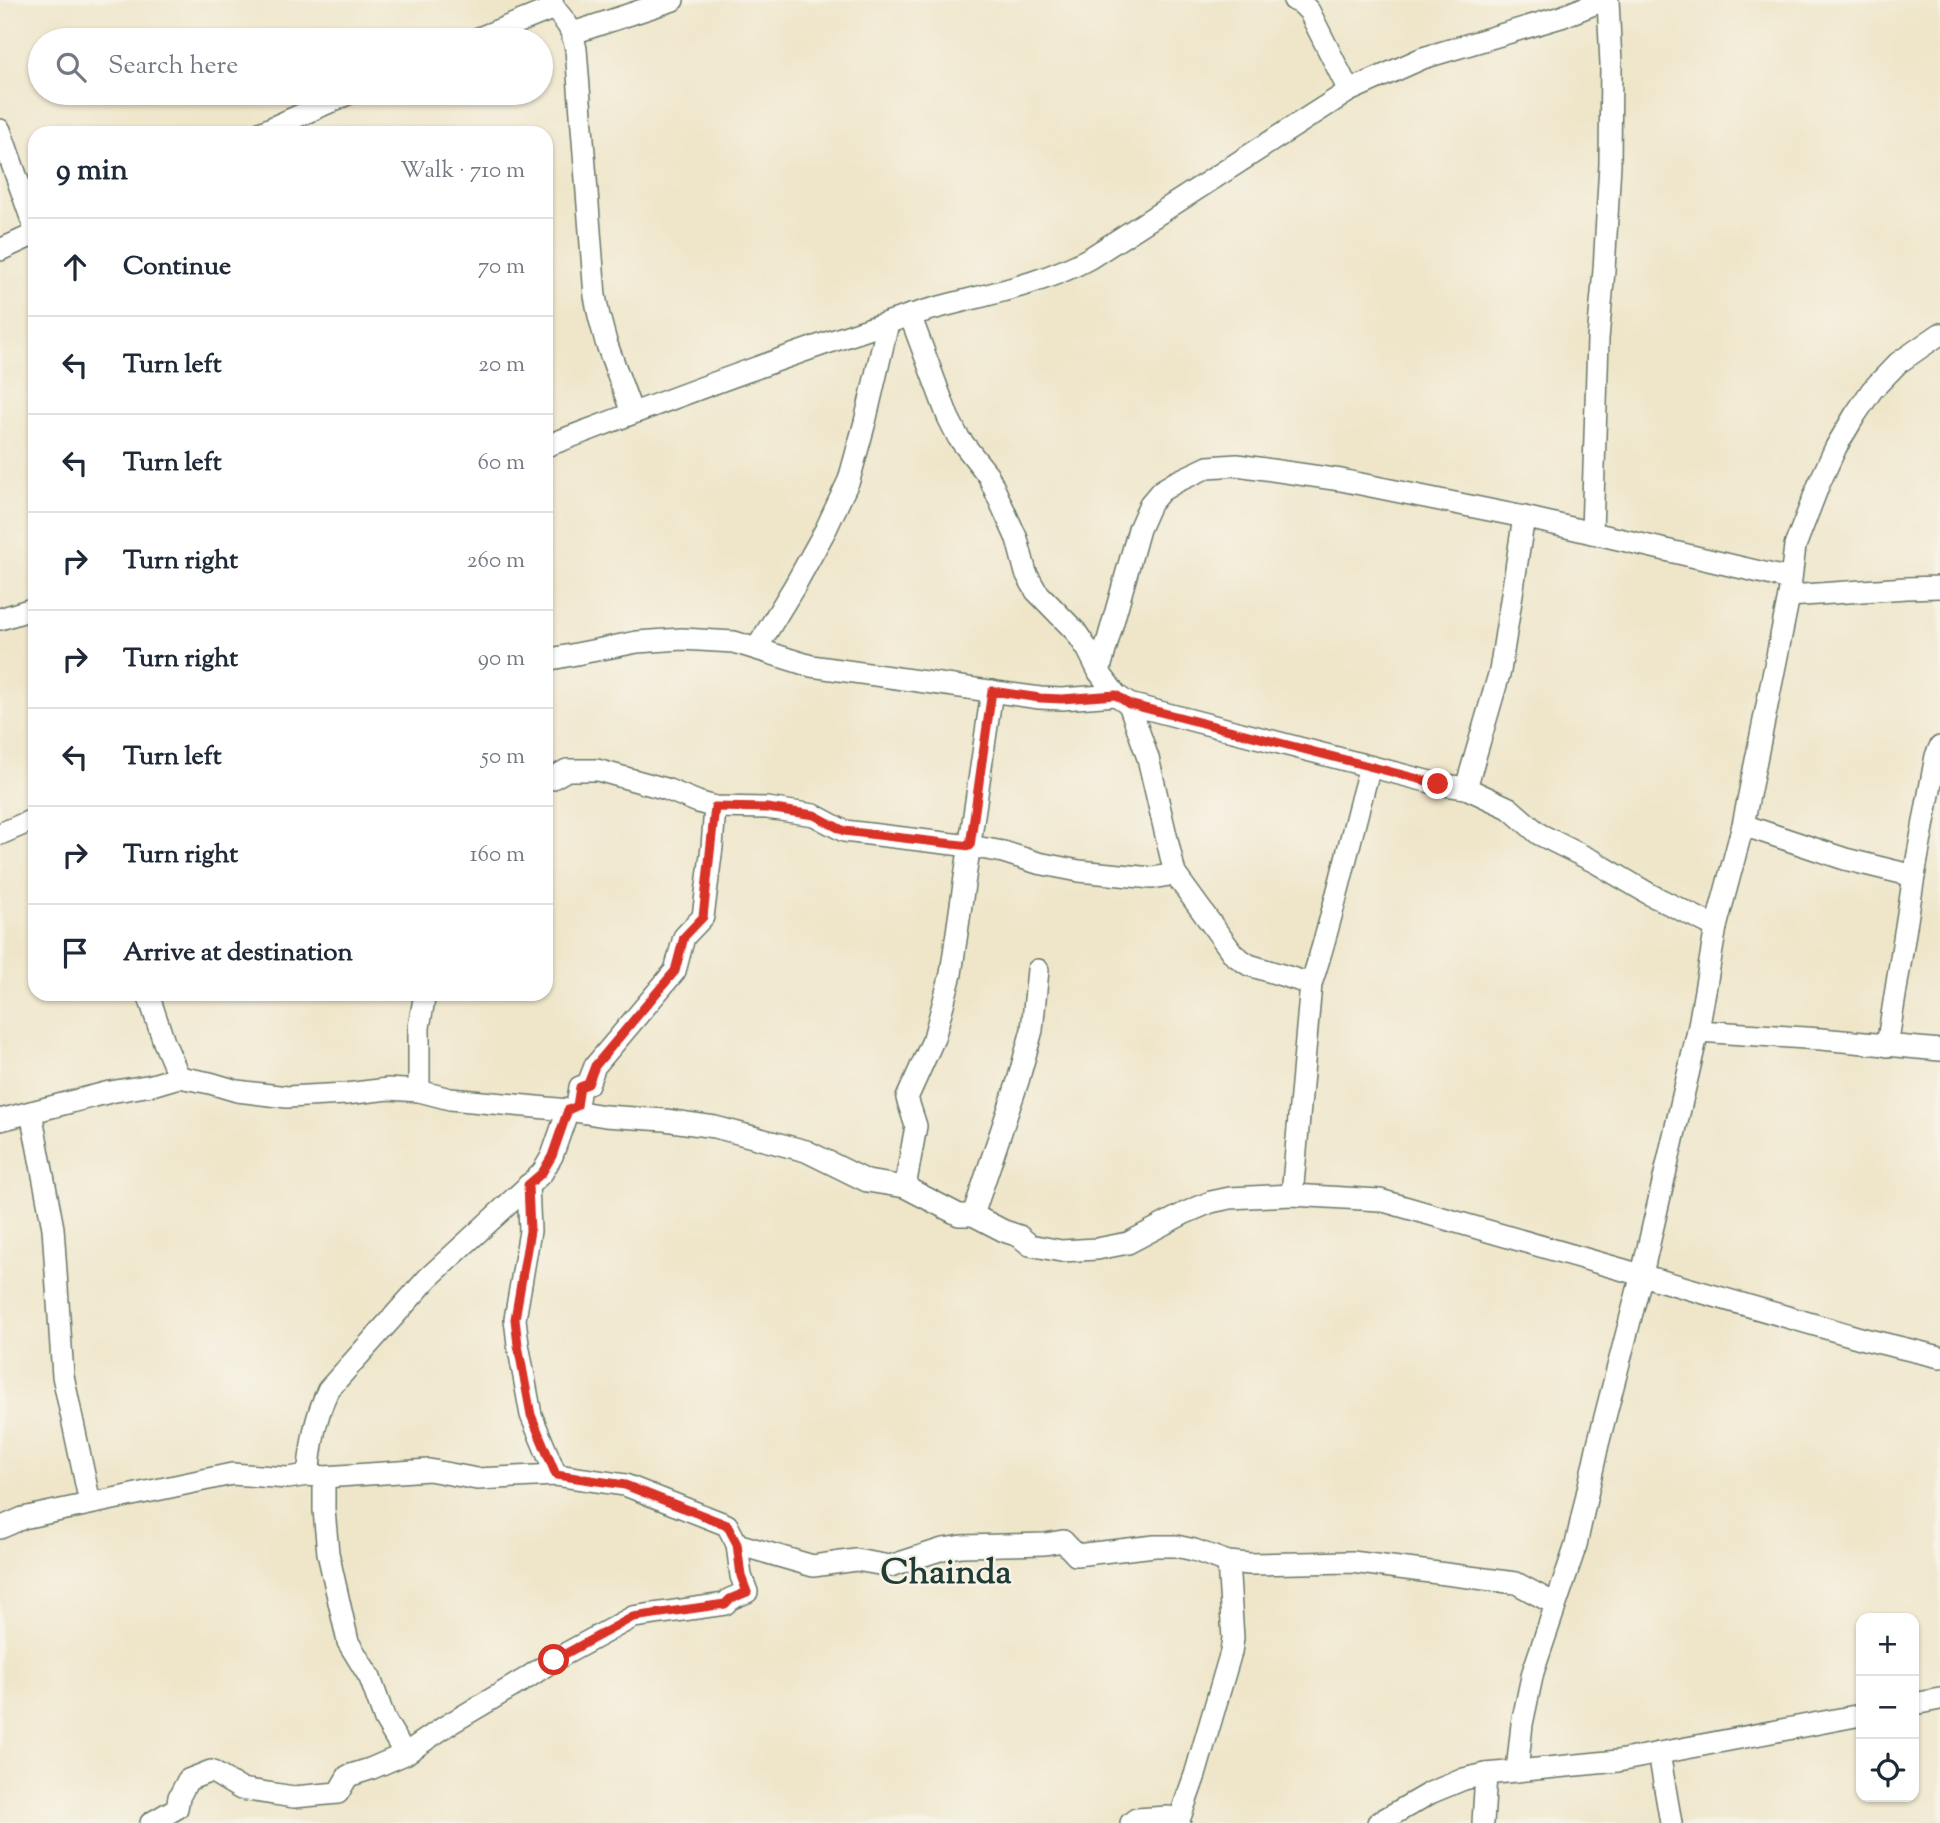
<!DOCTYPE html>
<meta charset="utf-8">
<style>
body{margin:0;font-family:"Sorts Mill Goudy",serif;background:#f6f6f7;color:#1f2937}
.controls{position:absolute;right:21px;bottom:21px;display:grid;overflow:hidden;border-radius:14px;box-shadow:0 2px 5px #0004}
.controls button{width:63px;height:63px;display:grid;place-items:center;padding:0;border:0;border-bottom:2px solid #e0e1e3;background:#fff;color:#1f2937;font:35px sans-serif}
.stop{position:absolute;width:21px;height:21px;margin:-16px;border:5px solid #d93025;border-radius:50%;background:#fff}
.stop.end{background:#d93025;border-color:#fff;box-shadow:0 2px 7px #0008}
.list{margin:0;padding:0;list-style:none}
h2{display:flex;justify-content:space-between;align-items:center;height:91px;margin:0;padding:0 28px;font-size:30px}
h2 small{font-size:23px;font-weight:400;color:#747a83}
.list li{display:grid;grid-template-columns:46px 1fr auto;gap:21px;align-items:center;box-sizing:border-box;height:98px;padding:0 28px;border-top:2px solid #e0e1e3}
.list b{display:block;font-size:26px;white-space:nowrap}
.list em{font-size:23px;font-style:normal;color:#747a83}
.icon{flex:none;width:38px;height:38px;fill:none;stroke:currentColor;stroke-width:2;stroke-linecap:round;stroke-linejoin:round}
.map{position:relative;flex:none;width:1940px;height:1823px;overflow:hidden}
.search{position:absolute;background:#fff;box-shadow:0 2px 5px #0004;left:28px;top:28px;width:525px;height:77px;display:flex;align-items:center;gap:18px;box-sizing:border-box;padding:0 24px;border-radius:38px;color:#747a83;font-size:26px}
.panel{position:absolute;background:#fff;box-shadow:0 2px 5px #0004;left:28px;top:126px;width:525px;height:875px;border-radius:21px}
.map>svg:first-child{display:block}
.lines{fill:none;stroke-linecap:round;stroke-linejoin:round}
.minor-casing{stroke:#687868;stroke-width:24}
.minor{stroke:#fff;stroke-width:21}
.route{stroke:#d93025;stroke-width:9}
.labels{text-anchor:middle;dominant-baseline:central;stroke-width:5;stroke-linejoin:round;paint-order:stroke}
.district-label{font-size:35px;font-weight:bold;fill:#1f3d34;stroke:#f7f3e8}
</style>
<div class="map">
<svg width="1940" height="1823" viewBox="0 0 1940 1823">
<rect width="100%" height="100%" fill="#f7f3e8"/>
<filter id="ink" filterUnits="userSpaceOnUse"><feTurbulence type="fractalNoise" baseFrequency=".0143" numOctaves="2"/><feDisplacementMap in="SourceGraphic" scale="14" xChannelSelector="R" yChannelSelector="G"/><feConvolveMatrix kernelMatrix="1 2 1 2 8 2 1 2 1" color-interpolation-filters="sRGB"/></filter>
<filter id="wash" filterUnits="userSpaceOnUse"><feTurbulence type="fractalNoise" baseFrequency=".00686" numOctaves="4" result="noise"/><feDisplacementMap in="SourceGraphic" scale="28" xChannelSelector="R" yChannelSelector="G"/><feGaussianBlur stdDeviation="1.57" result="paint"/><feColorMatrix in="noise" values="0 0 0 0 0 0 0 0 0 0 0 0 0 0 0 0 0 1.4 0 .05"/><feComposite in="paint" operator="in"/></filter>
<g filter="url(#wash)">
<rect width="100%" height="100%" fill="#efe6ca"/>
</g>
<g filter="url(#ink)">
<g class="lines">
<defs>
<g id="minor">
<path d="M 1294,0 L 1301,3 L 1309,11 L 1349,91"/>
<path d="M 554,8 C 567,23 572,29 576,49 L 595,296 L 599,316 L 606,342 L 632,413"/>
<path d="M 573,33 L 673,0"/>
<path d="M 474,40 L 554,8 L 552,0"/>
<path d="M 0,130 L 35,229"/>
<path d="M 260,133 L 350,93"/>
<path d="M 0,250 L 35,234"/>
<path d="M 910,315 L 948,417 L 958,437 L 988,475 L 1017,539 L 1026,573 L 1036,591 L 1076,632 L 1088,650 L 1099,672 L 1116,695 L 1129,704 L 1438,784 L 1466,788 L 1509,808 L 1539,834 L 1595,862 L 1651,895 L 1716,927"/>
<path d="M 546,446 C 666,401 786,355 908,316 C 968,297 1034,289 1090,258 L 1349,91 L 1423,58 L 1561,17 L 1604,0"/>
<path d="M 1592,533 L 1598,339 L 1604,270 L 1610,164 L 1611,64 L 1608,0"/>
<path d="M 1789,596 L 1906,588 L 1940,587"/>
<path d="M 0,619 L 35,608"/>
<path d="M 757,648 L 794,587 L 826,529 L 849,480 L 865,422 L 888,323"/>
<path d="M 546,660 L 637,642 L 682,639 L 734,642 L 811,666 L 1040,698 L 1062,699 L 1116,695"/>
<path d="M 1099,672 L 1139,529 L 1150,504 L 1161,491 L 1176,482 L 1208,467 L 1237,465 L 1341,480 L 1524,517 L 1790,579"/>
<path d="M 1129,704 L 1148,758 L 1175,874 L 1234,955 L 1249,965 L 1311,984"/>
<path d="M 551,779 L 567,770 L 597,770 L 666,789 L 698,802 L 715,807 L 767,808 L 814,815 L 844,831 L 970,846 L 1003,852 L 1038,863 L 1079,871 L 1152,878 L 1175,874"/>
<path d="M 1466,788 L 1500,671 L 1524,517"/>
<path d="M 1743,825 L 1845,859 L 1914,876"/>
<path d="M 0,834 L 35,819"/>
<path d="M 148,994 L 164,1042 L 179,1077"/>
<path d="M 1698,1031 L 1821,1039 L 1940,1050"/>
<path d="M 1887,1046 L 1914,876 L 1936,756 L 1940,747"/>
<path d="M 419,1091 L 419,1027 L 425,994"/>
<path d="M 31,1112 L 53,1228 L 63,1376 L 90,1503"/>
<path d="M 0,1120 L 110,1092 L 152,1085 L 179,1077 L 210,1083 L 237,1091 L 287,1097 L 346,1094 L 388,1089 L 419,1091 L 450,1099 L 568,1110 L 605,1116 L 665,1120 L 715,1127 L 806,1151 L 867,1181 L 905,1187 L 959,1215 L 973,1215 L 1004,1231 L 1019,1236 L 1030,1245 L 1061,1251 L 1097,1249 L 1128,1243 L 1185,1213 L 1211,1202 L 1230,1198 L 1292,1195 L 1380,1200 L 1864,1339 L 1940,1357"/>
<path d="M 528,1185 L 530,1231 L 515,1319 L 518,1344 L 531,1415 L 556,1475"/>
<path d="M 905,1187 L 916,1126 L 907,1098 L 934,1038 L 951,974 L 992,691"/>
<path d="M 1292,1195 L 1311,984 C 1335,913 1349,839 1370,767"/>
<path d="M 973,1215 L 1018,1081 L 1032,1030 L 1038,970"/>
<path d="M 308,1475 C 312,1442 314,1421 328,1390 L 428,1278 L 542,1173 L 552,1156 L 568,1110 L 577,1106 L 580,1087 L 588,1084 L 595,1066 L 675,971 L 684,937 L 703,917 L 712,847 L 715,807"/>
<path d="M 324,1477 L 324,1510 L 328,1553 L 348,1642 L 370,1678 L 385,1720 L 405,1754"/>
<path d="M 0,1528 L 23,1518 L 232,1474 L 288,1478 L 308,1475 L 324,1477 L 429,1470 L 477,1479 L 556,1475 L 625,1485 L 727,1525 L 737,1544 L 813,1566 L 856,1560 L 890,1566 L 943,1549 L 962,1546 L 1045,1544 L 1063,1541 L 1076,1555 L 1155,1546 L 1176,1546 L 1194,1550 L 1228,1562 L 1249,1564 L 1352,1562 L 1516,1583 L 1555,1604"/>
<path d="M 1914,1704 L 1940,1699"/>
<path d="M 1659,1753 L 1671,1823"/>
<path d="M 1517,1771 L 1522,1724 L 1533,1672 L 1576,1545 L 1598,1444 L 1642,1274 L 1698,1031 L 1716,927 L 1743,825 L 1789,596 L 1795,546 L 1819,484 L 1836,447 L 1855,415 L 1872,390 L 1898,363 L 1940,334"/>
<path d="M 151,1823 L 177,1808 L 179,1797 L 188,1780 L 211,1771 L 241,1789 L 294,1797 L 338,1793 L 348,1776 L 370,1769 L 405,1754 L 446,1726 L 527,1678 L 554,1660 L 633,1617 L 725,1604 L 730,1599 L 747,1592 L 741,1576 L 737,1544"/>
<path d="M 1131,1823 L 1136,1819 L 1168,1817 L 1171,1823"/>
<path d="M 1178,1823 L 1195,1775 L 1231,1652 L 1233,1638 L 1228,1562"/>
<path d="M 1378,1823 L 1430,1793 L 1464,1779 L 1486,1774 L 1618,1761 L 1861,1715"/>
<path d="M 1483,1823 L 1486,1774"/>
</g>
</defs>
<use href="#minor" class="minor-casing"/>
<use href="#minor" class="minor"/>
</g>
</g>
<g class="lines" filter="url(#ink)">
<path class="route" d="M 554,1660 L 633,1617 L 725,1604 L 730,1599 L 747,1592 L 741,1576 L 737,1544 L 727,1525 L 625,1485 L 556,1475 L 531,1415 L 518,1345 L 515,1319 L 530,1231 L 528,1185 L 542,1173 L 552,1156 L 568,1110 L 577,1106 L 580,1087 L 588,1084 L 595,1066 L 675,971 L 684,937 L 703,917 L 715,807 L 767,808 L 814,815 L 844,831 L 970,846 L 992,691 L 1040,698 L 1062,699 L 1116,695 L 1129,704 L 1438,784"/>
</g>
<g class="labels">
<g class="district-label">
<text x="946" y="1574">Chainda</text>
</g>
</g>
</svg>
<div class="controls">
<button>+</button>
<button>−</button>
<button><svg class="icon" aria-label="locate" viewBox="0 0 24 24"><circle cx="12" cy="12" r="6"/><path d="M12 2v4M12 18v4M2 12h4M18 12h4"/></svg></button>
</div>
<div class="stop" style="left:554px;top:1660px"></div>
<div class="stop end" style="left:1438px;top:784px"></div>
<div class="search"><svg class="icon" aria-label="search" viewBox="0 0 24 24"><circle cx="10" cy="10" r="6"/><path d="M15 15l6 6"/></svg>Search here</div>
<section class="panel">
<h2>9 min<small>Walk · 710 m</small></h2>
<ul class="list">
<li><svg class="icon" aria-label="ahead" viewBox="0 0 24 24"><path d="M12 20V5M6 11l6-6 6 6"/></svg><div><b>Continue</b></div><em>70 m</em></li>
<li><svg class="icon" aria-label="left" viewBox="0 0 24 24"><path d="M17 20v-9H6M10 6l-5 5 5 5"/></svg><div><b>Turn left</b></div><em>20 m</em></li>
<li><svg class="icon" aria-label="left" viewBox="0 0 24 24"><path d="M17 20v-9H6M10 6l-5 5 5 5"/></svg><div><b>Turn left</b></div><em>60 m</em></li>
<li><svg class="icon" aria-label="right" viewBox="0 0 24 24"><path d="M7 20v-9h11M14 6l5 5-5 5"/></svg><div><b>Turn right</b></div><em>260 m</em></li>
<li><svg class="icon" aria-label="right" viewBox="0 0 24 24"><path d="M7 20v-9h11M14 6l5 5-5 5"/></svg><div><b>Turn right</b></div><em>90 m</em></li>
<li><svg class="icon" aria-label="left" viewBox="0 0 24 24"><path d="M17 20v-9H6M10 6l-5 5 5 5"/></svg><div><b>Turn left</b></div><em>50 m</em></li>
<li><svg class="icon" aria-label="right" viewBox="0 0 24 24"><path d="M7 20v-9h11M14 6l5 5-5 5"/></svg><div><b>Turn right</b></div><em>160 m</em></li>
<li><svg class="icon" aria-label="arrive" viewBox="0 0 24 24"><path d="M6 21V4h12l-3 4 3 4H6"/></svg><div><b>Arrive at destination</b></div></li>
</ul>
</section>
</div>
